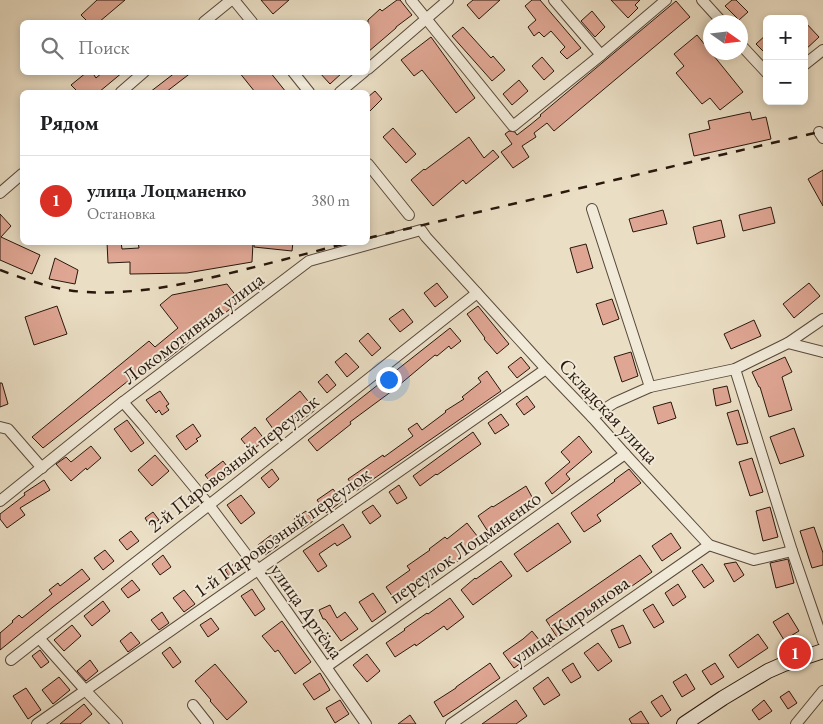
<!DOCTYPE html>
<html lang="ru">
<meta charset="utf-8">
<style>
body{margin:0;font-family:"EB Garamond",serif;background:#f6f6f6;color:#202124}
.controls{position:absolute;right:15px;top:15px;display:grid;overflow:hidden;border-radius:8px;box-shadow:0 2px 8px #0003}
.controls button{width:45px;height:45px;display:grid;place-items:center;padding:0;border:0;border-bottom:1px solid #e0e0e0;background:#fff;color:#202124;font:25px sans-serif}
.compass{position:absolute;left:703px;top:15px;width:45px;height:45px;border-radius:50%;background:#fff;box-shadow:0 2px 8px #0003;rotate:104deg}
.you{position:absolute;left:388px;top:379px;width:18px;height:18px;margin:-12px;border:4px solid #fff;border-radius:50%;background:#1a73e8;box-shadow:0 0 0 8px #1a73e833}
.badge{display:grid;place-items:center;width:32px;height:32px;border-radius:50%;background:#d93025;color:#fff;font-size:16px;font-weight:700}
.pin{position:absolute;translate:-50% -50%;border:2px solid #fff;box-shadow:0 1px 5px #0006}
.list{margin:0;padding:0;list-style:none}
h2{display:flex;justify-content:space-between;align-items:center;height:65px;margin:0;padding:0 20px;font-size:21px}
h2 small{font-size:16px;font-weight:400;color:#757577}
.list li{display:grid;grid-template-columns:32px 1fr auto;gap:15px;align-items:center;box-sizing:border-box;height:90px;padding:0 20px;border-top:1px solid #e0e0e0}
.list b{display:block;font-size:19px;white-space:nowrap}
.list p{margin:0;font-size:16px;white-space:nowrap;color:#757577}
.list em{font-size:16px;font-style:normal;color:#757577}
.icon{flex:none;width:28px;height:28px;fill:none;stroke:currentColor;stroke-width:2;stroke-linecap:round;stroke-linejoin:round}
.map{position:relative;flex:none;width:823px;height:724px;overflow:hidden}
.search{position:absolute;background:#fff;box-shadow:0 2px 8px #0003;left:20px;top:20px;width:350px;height:55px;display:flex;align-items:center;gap:12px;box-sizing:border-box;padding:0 18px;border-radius:8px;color:#757577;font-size:19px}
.panel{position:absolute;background:#fff;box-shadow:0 2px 8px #0003;left:20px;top:90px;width:350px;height:155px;border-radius:8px}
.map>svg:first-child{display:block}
.building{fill:#dfa693;stroke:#29170d}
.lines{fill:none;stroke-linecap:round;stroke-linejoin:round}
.street-casing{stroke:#59493b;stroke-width:12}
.secondary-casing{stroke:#29170d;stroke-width:16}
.street{stroke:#f1ead9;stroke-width:10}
.secondary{stroke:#f1ead9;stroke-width:14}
.rail{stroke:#29170d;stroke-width:2.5;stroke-dasharray:9 9;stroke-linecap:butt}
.labels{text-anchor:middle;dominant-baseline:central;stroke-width:4;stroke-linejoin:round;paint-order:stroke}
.street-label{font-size:20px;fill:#29170d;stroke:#f1ead9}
</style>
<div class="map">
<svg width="823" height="724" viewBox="0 0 823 724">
<rect width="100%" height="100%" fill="#eadec4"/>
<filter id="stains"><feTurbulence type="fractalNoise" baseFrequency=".004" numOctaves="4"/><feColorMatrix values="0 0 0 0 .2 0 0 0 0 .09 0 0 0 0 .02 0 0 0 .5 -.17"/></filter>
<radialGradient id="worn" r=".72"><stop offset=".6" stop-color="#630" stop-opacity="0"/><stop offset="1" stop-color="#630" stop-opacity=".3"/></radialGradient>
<g class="building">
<path d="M 97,0 L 125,0 L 99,22 L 88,22 L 81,15 Z"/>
<path d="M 261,0 L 289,0 L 273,14 Z"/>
<path d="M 397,0 L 400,0 L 412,15 L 396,27 L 396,28 L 368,52 L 368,20 L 380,9 L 382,11 Z"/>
<path d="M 473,0 L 500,0 L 479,19 L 467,5 Z"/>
<path d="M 532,0 L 540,0 L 581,48 L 567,59 L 560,52 L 565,47 L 551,31 L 544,37 L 539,32 L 534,36 L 528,27 L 536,20 L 525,6 Z"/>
<path d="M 611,0 L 640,0 L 635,5 L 638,8 L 628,18 Z"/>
<path d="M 732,0 L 736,0 L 748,12 L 739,20 L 725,6 Z"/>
<path d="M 676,1 L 690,17 L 554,131 L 547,123 L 534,133 L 536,137 L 522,146 L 529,157 L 513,168 L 501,152 L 512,144 L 505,134 L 509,131 L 515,132 L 517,135 L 530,125 L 541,116 L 540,115 Z"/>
<path d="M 592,11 L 605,27 L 595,37 L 581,21 Z"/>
<path d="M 804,21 L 819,37 L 804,51 Z"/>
<path d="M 463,27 L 491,58 L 493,56 L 505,70 L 492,81 L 452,36 Z"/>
<path d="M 767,34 L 767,55 L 756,44 Z"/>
<path d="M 697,35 L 743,92 L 720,110 L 710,98 L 702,104 L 676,73 L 684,66 L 674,54 Z"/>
<path d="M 431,37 L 475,98 L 456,113 L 422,70 L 414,76 L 401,60 Z"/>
<path d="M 542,57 L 554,71 L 544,80 L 532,66 Z"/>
<path d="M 87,72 L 92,72 L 96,78 L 103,72 L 123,72 L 99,92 L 78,92 L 71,85 Z"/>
<path d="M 176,72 L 192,72 L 166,92 L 150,92 Z"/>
<path d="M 239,72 L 270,72 L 286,92 L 255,92 Z"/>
<path d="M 319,72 L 343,72 L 330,84 Z"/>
<path d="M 519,80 L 528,91 L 512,105 L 503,94 Z"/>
<path d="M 375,91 L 382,99 L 368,113 L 368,97 Z"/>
<path d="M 750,112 L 752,120 L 766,117 L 771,139 L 694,156 L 689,134 L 710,129 L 708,121 Z"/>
<path d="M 393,128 L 416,154 L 406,163 L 383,137 Z"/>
<path d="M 469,137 L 484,158 L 493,150 L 499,157 L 466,184 L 463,180 L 433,206 L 411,180 L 424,169 L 425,170 Z"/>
<path d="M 823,170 L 823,206 L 808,179 Z"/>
<path d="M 771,207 L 775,223 L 743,231 L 739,215 Z"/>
<path d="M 663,210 L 667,224 L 633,232 L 629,219 Z"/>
<path d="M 0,214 L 11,226 L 1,237 L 40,255 L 32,274 L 0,260 Z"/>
<path d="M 721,220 L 725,237 L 697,244 L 693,227 Z"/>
<path d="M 107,242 L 121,242 L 122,249 L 139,248 L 138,242 L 253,242 L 252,262 L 187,273 L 130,274 L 130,262 L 108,263 Z"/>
<path d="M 254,242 L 293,242 L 292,251 L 254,247 Z"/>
<path d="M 586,244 L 593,268 L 577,273 L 570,248 Z"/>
<path d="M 55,258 L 78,270 L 75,284 L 49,279 Z"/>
<path d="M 437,283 L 448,297 L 435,307 L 424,293 Z"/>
<path d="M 809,283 L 820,296 L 794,318 L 783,304 Z"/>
<path d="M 227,284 L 240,301 L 165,361 L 161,355 L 43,448 L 32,437 L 149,341 L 155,347 L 178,328 L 160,305 L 172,295 Z"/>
<path d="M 612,299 L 619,319 L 603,325 L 596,304 Z"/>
<path d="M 57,306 L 67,334 L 34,345 L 25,317 Z"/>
<path d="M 478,306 L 509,344 L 497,354 L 484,339 L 485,338 L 467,314 Z"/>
<path d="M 403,309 L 413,322 L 400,332 L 389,319 Z"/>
<path d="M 754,320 L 761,336 L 731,349 L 724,334 Z"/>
<path d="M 450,328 L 461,341 L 451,349 L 449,346 L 437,356 L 435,355 L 392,391 L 350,422 L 351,424 L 317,451 L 308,440 Z"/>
<path d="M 368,333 L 381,348 L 372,356 L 359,341 Z"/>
<path d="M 631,352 L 638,376 L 622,382 L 614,357 Z"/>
<path d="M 346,353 L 359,367 L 347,377 L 335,362 Z"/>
<path d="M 521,357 L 530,368 L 517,378 L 508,367 Z"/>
<path d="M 785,357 L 792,372 L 782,377 L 792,410 L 769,417 L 760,387 L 759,387 L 752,372 Z"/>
<path d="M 487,371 L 501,391 L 356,491 L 348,479 L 383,455 L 384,457 L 413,436 L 408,429 L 417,423 L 422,430 L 446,412 L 445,411 L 464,399 L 462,397 L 481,382 L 478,378 Z"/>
<path d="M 327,374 L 336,385 L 327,393 L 318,382 Z"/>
<path d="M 0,383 L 2,383 L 8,404 L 0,407 Z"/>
<path d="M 727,386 L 731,402 L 716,406 L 713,389 Z"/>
<path d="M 160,391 L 169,404 L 166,406 L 169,410 L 162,415 L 159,410 L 156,413 L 146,400 Z"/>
<path d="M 300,391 L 315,410 L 301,421 L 297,416 L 276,433 L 266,419 Z"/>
<path d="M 527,396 L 535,407 L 524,415 L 516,404 Z"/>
<path d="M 671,402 L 676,418 L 658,424 L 653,407 Z"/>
<path d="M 738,410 L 748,443 L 737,445 L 727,413 Z"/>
<path d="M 501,414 L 509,425 L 495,434 L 488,423 Z"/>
<path d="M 127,420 L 144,443 L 131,452 L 114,429 Z"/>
<path d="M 193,424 L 201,436 L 196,439 L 198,441 L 186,450 L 176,436 Z"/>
<path d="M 255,427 L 265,440 L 251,451 L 241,439 Z"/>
<path d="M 794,428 L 804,456 L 780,464 L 770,437 Z"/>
<path d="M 473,432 L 481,444 L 437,475 L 436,474 L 420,486 L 413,476 Z"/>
<path d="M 579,436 L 592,452 L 566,474 L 570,479 L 552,494 L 545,483 L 570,462 L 561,452 Z"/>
<path d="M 91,446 L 101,458 L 87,470 L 86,468 L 71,481 L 56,464 L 66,457 L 71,462 Z"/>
<path d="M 155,455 L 169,471 L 152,486 L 138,470 Z"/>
<path d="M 752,458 L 763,492 L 750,496 L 739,462 Z"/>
<path d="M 223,461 L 230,470 L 212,484 L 205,475 Z"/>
<path d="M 272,469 L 279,479 L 269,488 L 261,478 Z"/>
<path d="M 629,469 L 641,483 L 597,515 L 601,521 L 584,532 L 571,513 L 615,481 L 614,480 Z"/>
<path d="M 44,480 L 50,490 L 20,508 L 25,515 L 7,528 L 0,519 L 0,514 L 25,495 L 24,493 Z"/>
<path d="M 399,485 L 407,498 L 397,504 L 389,492 Z"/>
<path d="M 526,486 L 537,506 L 505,525 L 507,528 L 492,538 L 478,516 L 492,506 L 493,507 Z"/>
<path d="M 333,489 L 342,501 L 326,513 L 317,500 Z"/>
<path d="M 241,495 L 255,513 L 241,524 L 227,505 Z"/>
<path d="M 373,505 L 381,516 L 370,524 L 362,512 Z"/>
<path d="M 770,507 L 778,537 L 763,541 L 756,511 Z"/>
<path d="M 306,511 L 313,521 L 302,529 L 294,519 Z"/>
<path d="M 153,512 L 159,520 L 150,526 L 145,518 Z"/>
<path d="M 467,523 L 481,541 L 460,558 L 461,559 L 397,603 L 386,587 L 410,570 L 407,566 L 430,550 L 429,549 L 445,537 L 447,539 Z"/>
<path d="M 558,523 L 571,542 L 527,572 L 514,554 Z"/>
<path d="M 343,524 L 351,537 L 337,546 L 335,543 L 319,554 L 327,566 L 318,572 L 303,551 Z"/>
<path d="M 814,527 L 823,553 L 823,565 L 812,568 L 800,531 Z"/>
<path d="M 131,531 L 139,541 L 127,550 L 119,540 Z"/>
<path d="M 671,533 L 681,548 L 662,561 L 652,546 Z"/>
<path d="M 271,535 L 279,545 L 265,555 L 258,545 Z"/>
<path d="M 105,550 L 114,561 L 103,570 L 94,558 Z"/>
<path d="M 163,555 L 171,567 L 160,575 L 152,564 Z"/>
<path d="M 640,555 L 652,572 L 632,586 L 631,585 L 606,602 L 557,637 L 546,620 Z"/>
<path d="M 788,559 L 794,583 L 776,588 L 770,563 Z"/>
<path d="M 501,561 L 512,576 L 473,605 L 461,590 L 475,578 L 476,579 Z"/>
<path d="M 736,562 L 744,575 L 734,582 L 724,564 Z"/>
<path d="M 234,564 L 239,572 L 230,578 L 225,570 Z"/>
<path d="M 702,564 L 714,581 L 704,588 L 692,571 Z"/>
<path d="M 82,569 L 90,579 L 53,607 L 0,650 L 0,633 L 13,622 L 12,621 L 19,615 L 22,618 L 52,594 L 49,590 L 58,583 L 60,586 Z"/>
<path d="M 132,580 L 140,590 L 128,598 L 121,589 Z"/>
<path d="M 678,584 L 686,597 L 673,606 L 665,593 Z"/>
<path d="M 252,589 L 265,609 L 255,616 L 241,596 Z"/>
<path d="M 184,590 L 195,604 L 184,612 L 173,598 Z"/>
<path d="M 373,593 L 386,612 L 372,622 L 359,602 Z"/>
<path d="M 450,598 L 464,617 L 447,630 L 444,626 L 416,646 L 415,644 L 395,657 L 386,643 L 405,630 L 404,629 L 427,613 L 428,614 Z"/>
<path d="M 103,601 L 110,611 L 92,626 L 84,616 Z"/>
<path d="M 653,604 L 664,622 L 654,628 L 643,610 Z"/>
<path d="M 330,605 L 337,618 L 345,612 L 358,629 L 341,641 L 325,619 L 323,619 L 319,610 Z"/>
<path d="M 162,612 L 169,623 L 159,630 L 151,620 Z"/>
<path d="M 788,613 L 799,631 L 784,640 L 773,622 Z"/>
<path d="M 211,618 L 219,629 L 208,637 L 200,625 Z"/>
<path d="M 282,621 L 311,662 L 295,674 L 278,650 L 275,652 L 262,636 Z"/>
<path d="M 72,625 L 81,636 L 64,651 L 54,640 Z"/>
<path d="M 623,625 L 631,643 L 619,648 L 611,630 Z"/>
<path d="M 532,631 L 544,646 L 514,668 L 503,653 L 523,639 Z"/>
<path d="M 131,632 L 140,643 L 128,652 L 120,641 Z"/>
<path d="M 758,634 L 768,648 L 738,668 L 729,655 Z"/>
<path d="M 598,643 L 612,661 L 598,671 L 584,653 Z"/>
<path d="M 170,647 L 181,662 L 173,668 L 162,653 Z"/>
<path d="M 40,650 L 49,662 L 41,668 L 32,656 Z"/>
<path d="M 367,654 L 380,671 L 367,682 L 353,665 Z"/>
<path d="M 90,660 L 98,671 L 86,681 L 77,671 Z"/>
<path d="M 490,663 L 500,678 L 457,708 L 443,717 L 434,702 L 456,688 L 456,687 Z"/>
<path d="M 573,663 L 581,677 L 571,683 L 562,670 Z"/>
<path d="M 715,663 L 724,677 L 711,685 L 702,671 Z"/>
<path d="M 215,664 L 247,702 L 227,720 L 210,701 L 211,700 L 195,681 Z"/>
<path d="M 320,673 L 330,690 L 314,700 L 303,684 Z"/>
<path d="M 686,674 L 695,689 L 682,697 L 673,682 Z"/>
<path d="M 59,677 L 70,690 L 53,704 L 42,690 Z"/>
<path d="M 548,677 L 560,695 L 544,705 L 533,688 Z"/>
<path d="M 26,688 L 41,710 L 28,719 L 13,696 Z"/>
<path d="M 789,691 L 797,703 L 788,709 L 780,697 Z"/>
<path d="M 662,695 L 671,710 L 661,717 L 651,702 Z"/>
<path d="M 340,700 L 349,714 L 335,723 L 326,708 Z"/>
<path d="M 516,700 L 527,716 L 516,724 L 482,724 Z"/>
<path d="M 764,700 L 772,711 L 759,720 L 752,710 Z"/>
<path d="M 84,704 L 92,714 L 80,724 L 60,724 Z"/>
<path d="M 641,711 L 649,724 L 632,724 L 629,719 Z"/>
<path d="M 410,715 L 416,724 L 398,724 Z"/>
</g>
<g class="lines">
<defs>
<g id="street">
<path d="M 234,0 L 252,22"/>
<path d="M 411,0 L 513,126 L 601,55 L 666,0"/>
<path d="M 554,0 L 601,55"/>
<path d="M 702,0 L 722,22"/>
<path d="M 204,22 L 231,0"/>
<path d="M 740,44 L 767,73"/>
<path d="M 804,65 L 823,50"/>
<path d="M 368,69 L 448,0"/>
<path d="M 293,72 L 309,92"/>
<path d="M 121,92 L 144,72"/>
<path d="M 340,92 L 364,72"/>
<path d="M 819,132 L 823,138"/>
<path d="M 368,164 L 409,215"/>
<path d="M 0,193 L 22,174"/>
<path d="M 592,209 L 650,387"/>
<path d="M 788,343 L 823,352"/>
<path d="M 735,369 L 792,551 L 823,641"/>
<path d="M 123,402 L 143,425 L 209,505 L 258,570 L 366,724"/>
<path d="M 592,417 L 614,403 L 650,387 L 735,369 L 788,343 L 823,319"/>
<path d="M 0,427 L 8,429 L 42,468"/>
<path d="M 0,501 L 123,402 L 309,261 L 421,230 L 426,237 L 546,369 L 592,417 L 625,454 L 709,545 L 754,560 L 792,551"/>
<path d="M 39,638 L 86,691 L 117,724"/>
<path d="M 11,660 L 209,505 L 477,293"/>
<path d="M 326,667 L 625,454"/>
<path d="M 193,705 L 208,724"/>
<path d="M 37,724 L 546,369"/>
<path d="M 451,724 L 709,545"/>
<path d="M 796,724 L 823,691"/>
</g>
<path id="secondary" d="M 684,724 L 723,698 L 768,671 L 784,664 L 823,651"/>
</defs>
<use href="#street" class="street-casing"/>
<use href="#secondary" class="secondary-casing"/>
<use href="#street" class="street"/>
<use href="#secondary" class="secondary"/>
<g class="rail">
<path d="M 368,238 L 823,131"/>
<path d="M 0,270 C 27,280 55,290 85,292 C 139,295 190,283 243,270 C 278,261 314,252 350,242"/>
</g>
</g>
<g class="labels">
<g class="street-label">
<text transform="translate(193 328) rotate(-37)">Локомотивная улица</text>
<text transform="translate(609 411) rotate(47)">Складская улица</text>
<text transform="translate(233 463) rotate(-38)">2-й Паровозный переулок</text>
<text transform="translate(282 532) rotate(-35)">1-й Паровозный переулок</text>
<text transform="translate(465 547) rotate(-35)">переулок Лоцманенко</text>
<text transform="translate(307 611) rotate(55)">улица Артёма</text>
<text transform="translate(570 620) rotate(-35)">улица Кирьянова</text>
</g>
</g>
<rect width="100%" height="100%" filter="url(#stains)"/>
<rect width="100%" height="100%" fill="url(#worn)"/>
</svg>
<div class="controls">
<button>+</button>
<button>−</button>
</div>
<svg class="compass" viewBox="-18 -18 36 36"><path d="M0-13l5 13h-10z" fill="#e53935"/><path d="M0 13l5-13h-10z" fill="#757577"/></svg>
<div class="you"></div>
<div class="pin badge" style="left:795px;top:653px">1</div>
<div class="search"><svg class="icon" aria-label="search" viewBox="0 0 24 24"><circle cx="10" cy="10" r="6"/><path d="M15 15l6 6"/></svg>Поиск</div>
<section class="panel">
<h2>Рядом<small></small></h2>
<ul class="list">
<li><span class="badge">1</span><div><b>улица Лоцманенко</b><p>Остановка</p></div><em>380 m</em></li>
</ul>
</section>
</div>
